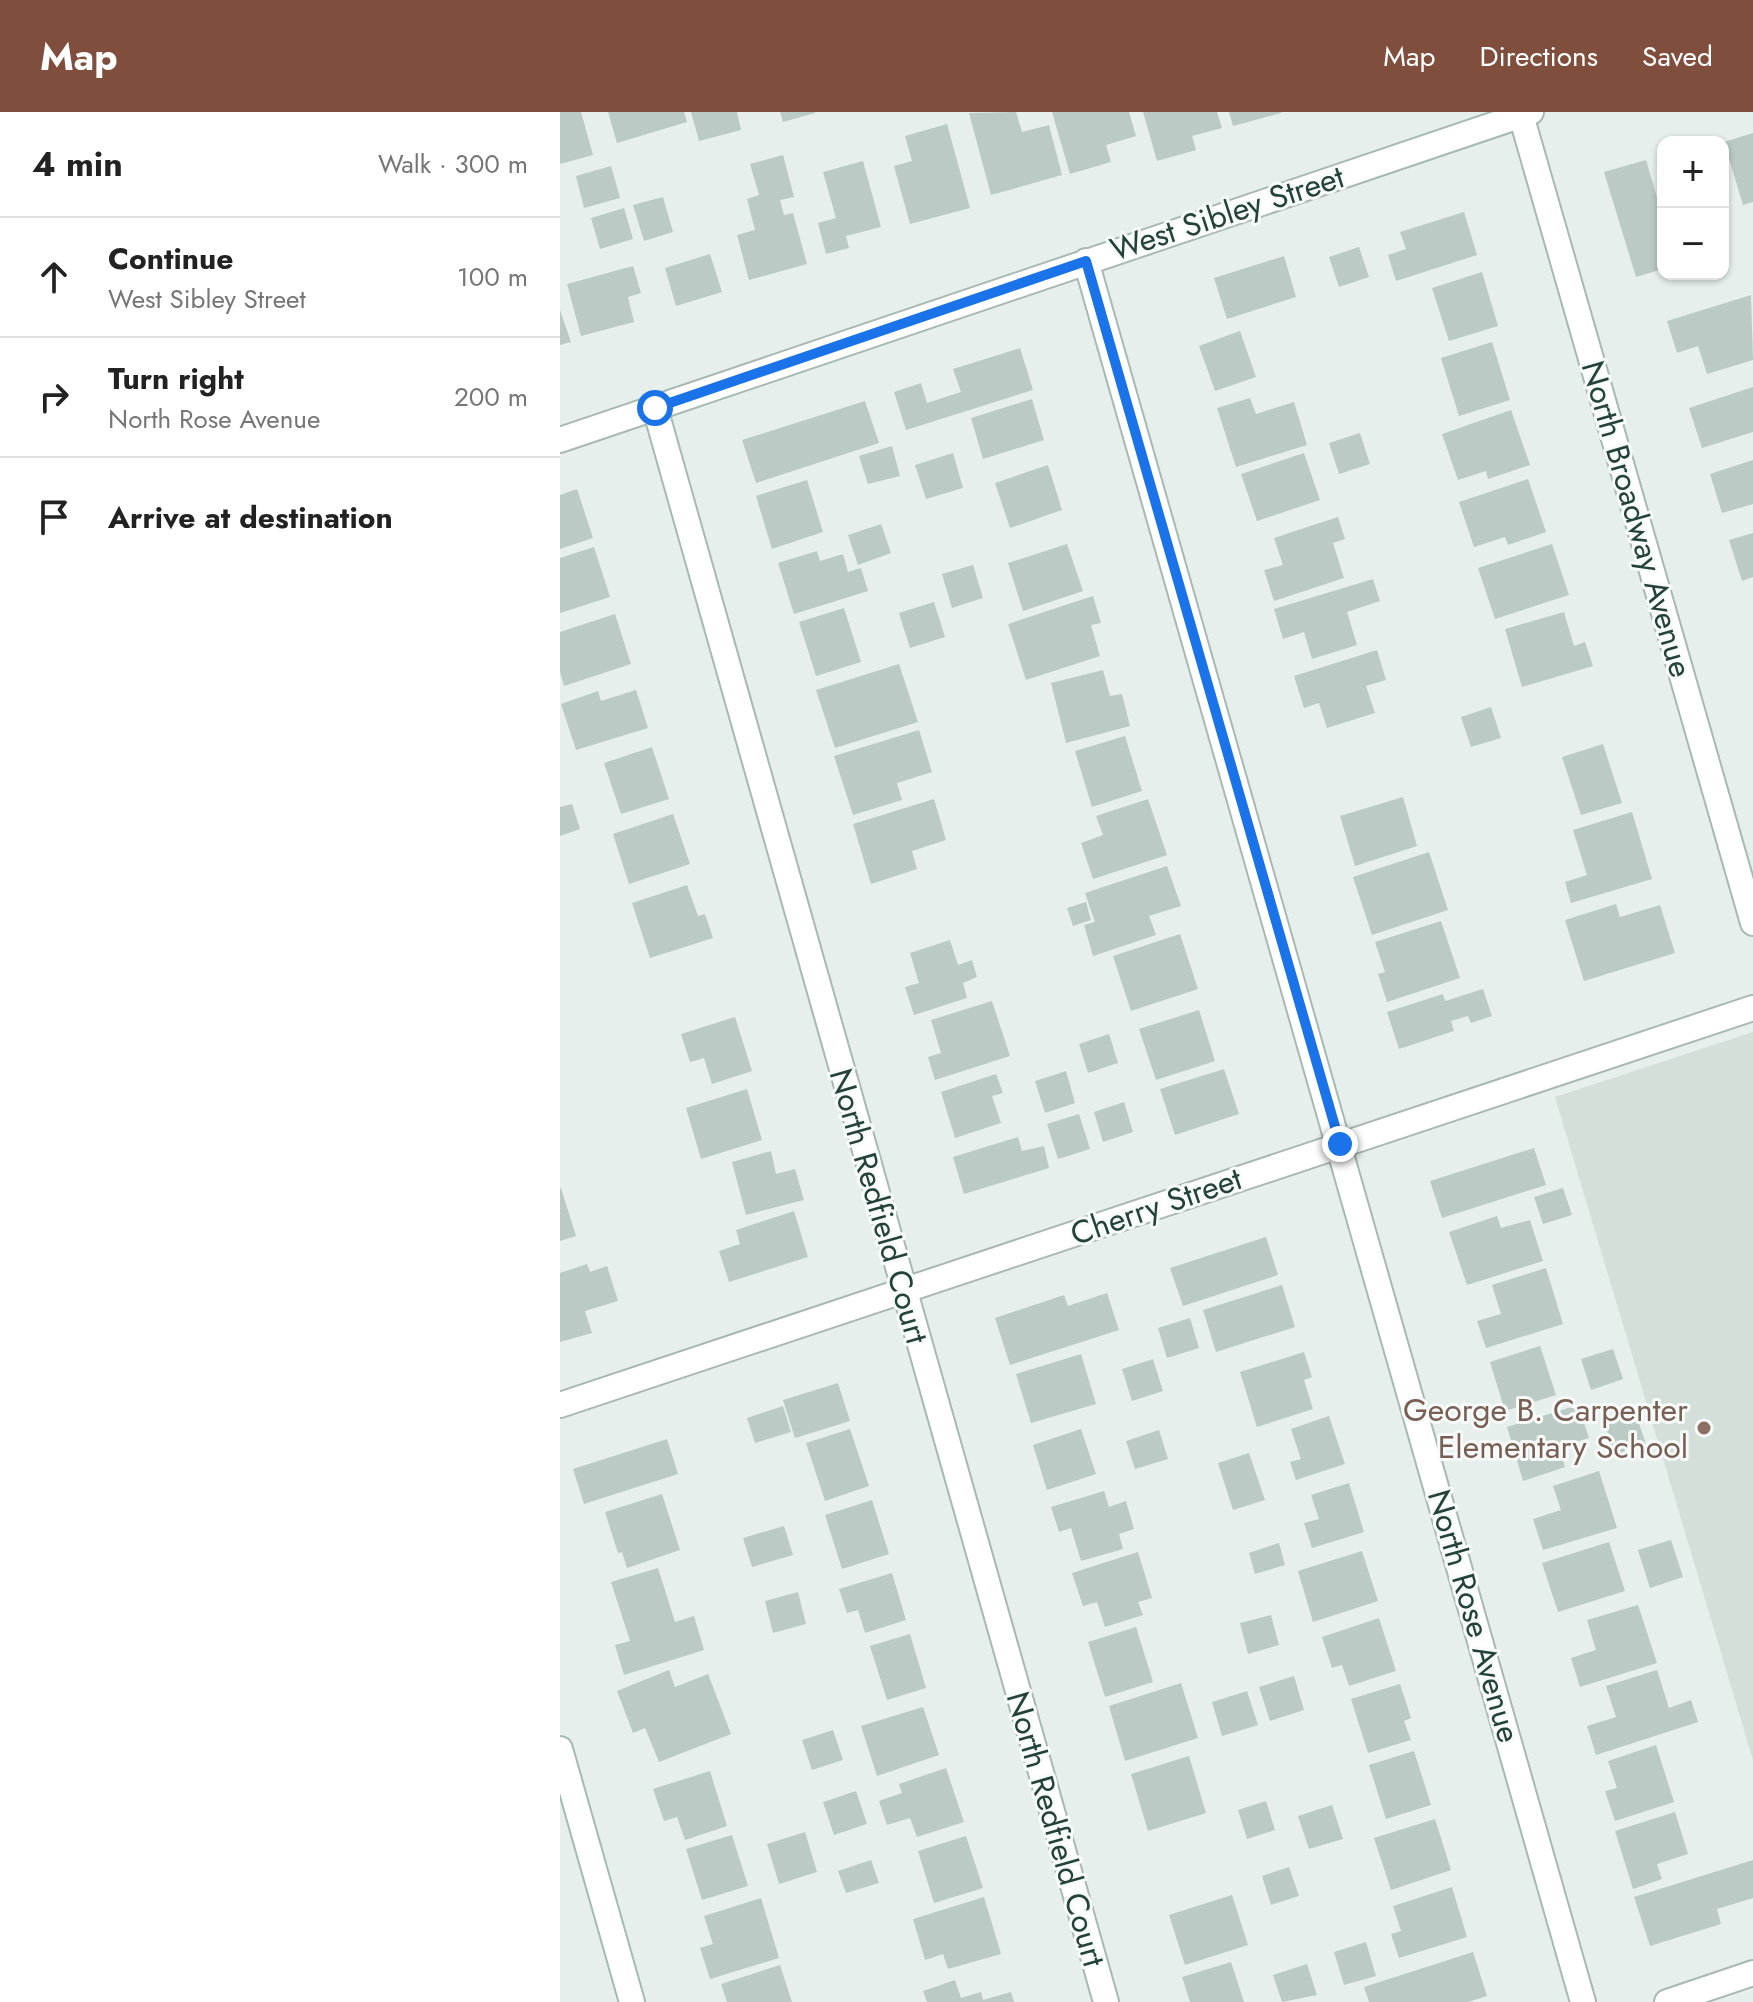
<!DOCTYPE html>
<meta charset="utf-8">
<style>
body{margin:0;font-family:Jost,sans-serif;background:#f6f6f6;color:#222}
.controls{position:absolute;right:24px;top:24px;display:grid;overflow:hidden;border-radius:16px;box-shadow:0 2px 6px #0004}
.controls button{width:72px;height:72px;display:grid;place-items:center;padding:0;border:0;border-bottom:2px solid #e0e0e0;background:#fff;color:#222;font:40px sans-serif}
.stop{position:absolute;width:24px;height:24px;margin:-18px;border:6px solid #1a73e8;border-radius:50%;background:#fff}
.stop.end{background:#1a73e8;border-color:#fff;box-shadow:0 2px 8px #0008}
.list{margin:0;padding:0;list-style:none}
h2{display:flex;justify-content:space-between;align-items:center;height:104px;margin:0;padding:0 32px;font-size:34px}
h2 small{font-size:26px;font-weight:400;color:#767676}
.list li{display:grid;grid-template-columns:52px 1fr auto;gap:24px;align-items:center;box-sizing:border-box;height:120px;padding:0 32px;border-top:2px solid #e0e0e0}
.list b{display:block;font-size:30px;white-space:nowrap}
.list p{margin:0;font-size:26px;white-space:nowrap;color:#767676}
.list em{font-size:26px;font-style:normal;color:#767676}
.icon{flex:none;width:44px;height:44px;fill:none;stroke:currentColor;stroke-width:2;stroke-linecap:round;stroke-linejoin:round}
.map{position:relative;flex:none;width:1193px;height:1890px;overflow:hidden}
header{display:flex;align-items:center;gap:48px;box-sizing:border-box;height:112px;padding:0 40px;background:#804e3d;color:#fff}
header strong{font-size:38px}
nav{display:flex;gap:44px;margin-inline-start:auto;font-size:28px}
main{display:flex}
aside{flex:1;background:#fff}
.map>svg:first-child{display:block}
.built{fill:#d4dfda}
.building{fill:#bbcac4}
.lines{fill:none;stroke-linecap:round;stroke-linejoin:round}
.minor-casing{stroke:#a8b8b2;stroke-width:28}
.secondary-casing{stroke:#a4bbb3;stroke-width:28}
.minor{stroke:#fff;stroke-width:24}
.secondary{stroke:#fff;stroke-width:24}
.route{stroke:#1a73e8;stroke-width:10}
.education-dot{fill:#8d6e63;stroke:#f7fbf9;stroke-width:3}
.labels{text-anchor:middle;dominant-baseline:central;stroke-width:6;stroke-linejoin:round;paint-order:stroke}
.street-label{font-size:32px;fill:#24423a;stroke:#f7fbf9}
.education-label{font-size:32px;fill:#785e54;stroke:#f7fbf9;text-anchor:end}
</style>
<header>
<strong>Map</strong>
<nav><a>Map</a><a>Directions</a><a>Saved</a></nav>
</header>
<main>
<aside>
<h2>4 min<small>Walk · 300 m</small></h2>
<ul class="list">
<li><svg class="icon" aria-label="ahead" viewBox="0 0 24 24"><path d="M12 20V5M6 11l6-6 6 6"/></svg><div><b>Continue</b><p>West Sibley Street</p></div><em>100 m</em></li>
<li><svg class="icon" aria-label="right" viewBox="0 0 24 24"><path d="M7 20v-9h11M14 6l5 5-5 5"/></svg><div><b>Turn right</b><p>North Rose Avenue</p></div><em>200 m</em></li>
<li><svg class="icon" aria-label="arrive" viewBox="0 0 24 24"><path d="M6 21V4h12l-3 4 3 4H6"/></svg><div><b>Arrive at destination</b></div></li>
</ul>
</aside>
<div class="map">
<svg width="1193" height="1890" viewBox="0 0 1193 1890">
<rect width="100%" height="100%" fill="#e6efeb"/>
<path class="built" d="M 1193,920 L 1193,1648 L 995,985 Z"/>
<g class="building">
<path d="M 0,0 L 21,0 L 33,43 L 0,52 Z"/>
<path d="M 48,0 L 124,0 L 127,10 L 57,31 Z"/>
<path d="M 131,0 L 177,0 L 181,18 L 139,29 Z"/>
<path d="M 220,0 L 255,0 L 255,1 L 223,10 Z"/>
<path d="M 456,0 L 462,20 L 489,13 L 502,63 L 431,83 L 409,1 Z"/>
<path d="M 492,0 L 569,0 L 576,24 L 546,33 L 551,50 L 510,62 Z"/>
<path d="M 583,0 L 657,0 L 662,16 L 632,24 L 636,38 L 597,49 Z"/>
<path d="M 669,0 L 721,0 L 721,1 L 673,14 Z"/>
<path d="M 387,12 L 410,96 L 350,112 L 334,54 L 352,49 L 345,24 Z"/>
<path d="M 1193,21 L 1193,90 L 1183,93 L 1164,30 Z"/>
<path d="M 223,43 L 234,85 L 220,88 L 224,103 L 233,101 L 247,152 L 189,168 L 177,123 L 195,118 L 187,87 L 199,83 L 190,52 Z"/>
<path d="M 1086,48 L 1103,106 L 1103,157 L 1076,165 L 1044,60 Z"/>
<path d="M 303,49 L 321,115 L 286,124 L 289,136 L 266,142 L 258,111 L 276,106 L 263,60 Z"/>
<path d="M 51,54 L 60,86 L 24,96 L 16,64 Z"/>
<path d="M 103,85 L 113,120 L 84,129 L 73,93 Z"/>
<path d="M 64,96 L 73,127 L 40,137 L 31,106 Z"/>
<path d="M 904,100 L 917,143 L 836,169 L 828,143 L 846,137 L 840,120 Z"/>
<path d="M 799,135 L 809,165 L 779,175 L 769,145 Z"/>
<path d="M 150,142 L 162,180 L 116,194 L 105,156 Z"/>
<path d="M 724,144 L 736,185 L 667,207 L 654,166 Z"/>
<path d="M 73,154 L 81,181 L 68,185 L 74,210 L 21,224 L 7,172 Z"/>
<path d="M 922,160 L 938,214 L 889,229 L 872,176 Z"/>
<path d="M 1191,183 L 1193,248 L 1147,262 L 1138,234 L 1117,241 L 1107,209 Z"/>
<path d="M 0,198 L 11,230 L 0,233 Z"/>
<path d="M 680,219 L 696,265 L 655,279 L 639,234 Z"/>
<path d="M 932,230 L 950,288 L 899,304 L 881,246 Z"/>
<path d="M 460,236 L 473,278 L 346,318 L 334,280 L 361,271 L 367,291 L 401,280 L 393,257 Z"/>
<path d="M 1193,275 L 1193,320 L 1142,336 L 1129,296 Z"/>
<path d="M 690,286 L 696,302 L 734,290 L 747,333 L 676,355 L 657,296 Z"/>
<path d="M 472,287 L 484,328 L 423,347 L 411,306 Z"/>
<path d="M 305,289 L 319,331 L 196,371 L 182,328 Z"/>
<path d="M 951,298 L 970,353 L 928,367 L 926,359 L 898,368 L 882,322 Z"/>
<path d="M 800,321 L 810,352 L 779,362 L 769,331 Z"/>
<path d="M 332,334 L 340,364 L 308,372 L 299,344 Z"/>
<path d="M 393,341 L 403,376 L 366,387 L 355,353 Z"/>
<path d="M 744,341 L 760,388 L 697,409 L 681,362 Z"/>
<path d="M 1193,348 L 1193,392 L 1162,401 L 1150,362 Z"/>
<path d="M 488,353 L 502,398 L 450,416 L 435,371 Z"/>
<path d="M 968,367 L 986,420 L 948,433 L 945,425 L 914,435 L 899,390 Z"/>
<path d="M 247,368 L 263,420 L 212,437 L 196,384 Z"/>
<path d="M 17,377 L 33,426 L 0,437 L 0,383 Z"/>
<path d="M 778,405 L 785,427 L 773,431 L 784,466 L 714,489 L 704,458 L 723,453 L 714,426 Z"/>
<path d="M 321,412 L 331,441 L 298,453 L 288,423 Z"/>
<path d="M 1193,421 L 1193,465 L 1182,469 L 1169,428 Z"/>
<path d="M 507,432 L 523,479 L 463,499 L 448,451 Z"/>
<path d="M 992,432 L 1009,483 L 935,507 L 918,456 Z"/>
<path d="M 34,435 L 50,485 L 0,501 L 0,446 Z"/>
<path d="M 257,439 L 260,449 L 283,442 L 288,460 L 301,456 L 308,479 L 234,502 L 218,451 Z"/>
<path d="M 413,453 L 423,486 L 392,496 L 382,462 Z"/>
<path d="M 813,467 L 820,489 L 787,500 L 797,533 L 752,547 L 744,520 L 723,527 L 714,497 Z"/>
<path d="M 533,484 L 541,511 L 531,513 L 540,544 L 466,568 L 448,512 Z"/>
<path d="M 374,490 L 385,525 L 350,536 L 339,501 Z"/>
<path d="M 284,496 L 301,550 L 256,564 L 239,510 Z"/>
<path d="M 1004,500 L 1014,534 L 1025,530 L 1033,554 L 962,575 L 945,517 Z"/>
<path d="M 55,502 L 71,552 L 4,574 L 0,560 L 0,520 Z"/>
<path d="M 817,538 L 826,568 L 806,574 L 815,601 L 767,616 L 759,591 L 744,596 L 734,564 Z"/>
<path d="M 339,552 L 358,610 L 275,636 L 256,578 Z"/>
<path d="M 543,558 L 550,584 L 562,582 L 570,614 L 506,631 L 491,571 Z"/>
<path d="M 76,578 L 88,616 L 16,638 L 1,592 L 38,579 L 41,589 Z"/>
<path d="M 931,595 L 941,626 L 911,635 L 901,605 Z"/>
<path d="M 359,618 L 372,660 L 337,671 L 342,688 L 293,703 L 274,644 Z"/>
<path d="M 565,624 L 582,679 L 532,695 L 515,639 Z"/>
<path d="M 1043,632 L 1062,691 L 1021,703 L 1002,645 Z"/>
<path d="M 92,635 L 109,687 L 61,702 L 44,651 Z"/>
<path d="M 843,685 L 857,734 L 795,754 L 780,704 Z"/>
<path d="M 374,687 L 386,728 L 352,739 L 357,757 L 311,772 L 293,712 Z"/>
<path d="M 588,687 L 607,743 L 533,767 L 521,731 L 543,723 L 536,704 Z"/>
<path d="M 12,692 L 20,717 L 0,724 L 0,695 Z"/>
<path d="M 1072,700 L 1092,767 L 1011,791 L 1005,770 L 1027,763 L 1013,718 Z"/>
<path d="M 113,702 L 130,752 L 69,772 L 53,722 Z"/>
<path d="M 869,740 L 888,798 L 812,823 L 793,765 Z"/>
<path d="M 607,754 L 621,794 L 589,804 L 596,823 L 533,844 L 524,813 L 535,810 L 525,781 Z"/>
<path d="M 127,773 L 138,804 L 145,802 L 153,826 L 90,846 L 72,791 Z"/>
<path d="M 526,790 L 531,808 L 513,814 L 507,796 Z"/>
<path d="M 1056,792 L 1060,805 L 1100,793 L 1115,841 L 1024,869 L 1005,808 Z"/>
<path d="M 881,809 L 900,866 L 827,890 L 818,862 L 825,860 L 815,830 Z"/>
<path d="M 620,822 L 638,877 L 571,899 L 553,844 Z"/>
<path d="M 390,828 L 398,853 L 412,848 L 417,865 L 403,871 L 407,886 L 354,903 L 345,875 L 359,871 L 350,841 Z"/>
<path d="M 923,877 L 932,904 L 911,911 L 908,904 L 891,909 L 894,919 L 839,937 L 827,900 L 883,882 L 885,889 Z"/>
<path d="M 432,889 L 450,944 L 375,968 L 368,945 L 381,941 L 371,908 Z"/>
<path d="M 639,898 L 655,949 L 596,968 L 579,917 Z"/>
<path d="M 175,905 L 192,959 L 152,972 L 144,946 L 130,950 L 121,922 Z"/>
<path d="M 549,922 L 558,951 L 528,961 L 519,932 Z"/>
<path d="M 664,957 L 679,1002 L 615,1023 L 600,977 Z"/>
<path d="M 506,959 L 515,991 L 485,1001 L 475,969 Z"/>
<path d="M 436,962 L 443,981 L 432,984 L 441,1011 L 395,1026 L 381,980 Z"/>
<path d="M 187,977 L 202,1028 L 141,1047 L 126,996 Z"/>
<path d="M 564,990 L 573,1020 L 543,1030 L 534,1000 Z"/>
<path d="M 519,1002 L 530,1037 L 498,1047 L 487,1012 Z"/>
<path d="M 458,1025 L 462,1039 L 484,1034 L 489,1056 L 404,1082 L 393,1045 Z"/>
<path d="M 974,1036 L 986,1073 L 882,1106 L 870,1069 Z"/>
<path d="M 211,1039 L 216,1062 L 235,1057 L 244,1088 L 186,1103 L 172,1050 Z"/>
<path d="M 1,1076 L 16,1124 L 0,1129 L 0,1077 Z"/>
<path d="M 1003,1076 L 1012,1103 L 983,1112 L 974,1085 Z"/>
<path d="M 234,1099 L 248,1145 L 169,1170 L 159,1139 L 180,1132 L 176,1118 Z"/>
<path d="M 937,1104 L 941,1116 L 970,1108 L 983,1149 L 907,1173 L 889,1120 Z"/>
<path d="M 706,1125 L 718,1163 L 623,1194 L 610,1156 Z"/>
<path d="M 27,1152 L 30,1160 L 47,1154 L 58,1189 L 25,1199 L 32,1221 L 0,1230 L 0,1161 Z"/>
<path d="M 986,1156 L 1003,1212 L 926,1236 L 917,1209 L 941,1202 L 932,1173 Z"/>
<path d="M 722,1173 L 735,1215 L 656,1240 L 643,1198 Z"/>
<path d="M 547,1181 L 559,1218 L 450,1253 L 435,1206 L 504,1183 L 508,1194 Z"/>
<path d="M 630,1206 L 639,1236 L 607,1246 L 598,1216 Z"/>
<path d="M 980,1234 L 996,1283 L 945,1299 L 930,1250 Z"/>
<path d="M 1053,1237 L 1063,1267 L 1031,1278 L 1021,1247 Z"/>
<path d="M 744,1240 L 752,1265 L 744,1268 L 753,1297 L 697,1315 L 680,1260 Z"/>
<path d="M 521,1242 L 536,1292 L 471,1311 L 456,1262 Z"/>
<path d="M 593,1247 L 603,1279 L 572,1289 L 562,1257 Z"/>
<path d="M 278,1271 L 290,1309 L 235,1326 L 223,1288 Z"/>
<path d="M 1018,1293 L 1029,1326 L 999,1335 L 1005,1355 L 963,1369 L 947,1315 Z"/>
<path d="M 223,1294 L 231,1320 L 195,1331 L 187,1306 Z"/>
<path d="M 1076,1303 L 1086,1332 L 1055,1343 L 1045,1313 Z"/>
<path d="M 769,1304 L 785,1352 L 736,1368 L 730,1350 L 741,1347 L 731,1317 Z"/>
<path d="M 290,1317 L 309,1374 L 265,1389 L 246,1331 Z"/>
<path d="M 521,1317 L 536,1362 L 487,1378 L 473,1333 Z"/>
<path d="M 599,1318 L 608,1347 L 575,1357 L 566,1329 Z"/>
<path d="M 107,1327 L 118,1362 L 24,1392 L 13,1357 Z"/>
<path d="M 689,1341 L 705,1388 L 673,1398 L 658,1351 Z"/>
<path d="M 1039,1359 L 1057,1416 L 983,1438 L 973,1407 L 1001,1398 L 993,1374 Z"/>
<path d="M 789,1371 L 804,1420 L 752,1436 L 744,1411 L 759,1407 L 751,1383 Z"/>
<path d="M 544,1379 L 549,1395 L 566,1389 L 574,1417 L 559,1422 L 563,1437 L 521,1449 L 511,1416 L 499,1420 L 491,1395 Z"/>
<path d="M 102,1382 L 120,1438 L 67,1456 L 62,1440 L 58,1441 L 45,1400 Z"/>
<path d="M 312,1388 L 329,1442 L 282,1457 L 265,1403 Z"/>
<path d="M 224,1414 L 233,1443 L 192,1455 L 183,1426 Z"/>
<path d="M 1111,1428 L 1123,1465 L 1090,1476 L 1078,1438 Z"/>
<path d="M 1049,1430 L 1065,1479 L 998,1500 L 982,1451 Z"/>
<path d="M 719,1431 L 725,1453 L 695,1462 L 689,1441 Z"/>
<path d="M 802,1439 L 818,1489 L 753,1510 L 738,1459 Z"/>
<path d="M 578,1440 L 592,1486 L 578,1490 L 583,1503 L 545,1515 L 537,1490 L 523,1494 L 512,1461 Z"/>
<path d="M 98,1456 L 115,1510 L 134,1504 L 144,1538 L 64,1563 L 55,1533 L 70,1529 L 51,1470 Z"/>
<path d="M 332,1461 L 346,1508 L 305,1521 L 298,1498 L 287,1501 L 279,1477 Z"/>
<path d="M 238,1480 L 246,1512 L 213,1521 L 205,1489 Z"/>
<path d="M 1078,1493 L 1097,1551 L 1020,1575 L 1011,1546 L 1036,1538 L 1027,1508 Z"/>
<path d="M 711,1503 L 719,1533 L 688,1542 L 680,1511 Z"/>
<path d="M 819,1506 L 836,1559 L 789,1574 L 782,1553 L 772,1556 L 762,1525 Z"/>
<path d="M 576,1515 L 593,1570 L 545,1585 L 528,1530 Z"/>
<path d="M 350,1522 L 366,1576 L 327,1588 L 310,1534 Z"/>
<path d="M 109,1558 L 115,1575 L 148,1562 L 171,1622 L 99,1650 L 85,1616 L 73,1621 L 57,1579 Z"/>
<path d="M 1097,1558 L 1109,1596 L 1131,1588 L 1138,1610 L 1036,1643 L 1027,1614 L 1056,1605 L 1046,1574 Z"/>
<path d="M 734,1564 L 744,1598 L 710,1609 L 699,1575 Z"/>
<path d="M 621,1571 L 638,1626 L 565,1649 L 549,1594 Z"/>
<path d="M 840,1572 L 851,1606 L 844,1609 L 851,1628 L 808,1641 L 791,1587 Z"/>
<path d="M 687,1579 L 698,1613 L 662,1624 L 652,1590 Z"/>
<path d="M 363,1595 L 379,1643 L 317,1664 L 301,1614 Z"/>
<path d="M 273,1618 L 283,1648 L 252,1658 L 242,1628 Z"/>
<path d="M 1096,1633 L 1114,1690 L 1055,1709 L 1045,1679 L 1057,1676 L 1048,1649 Z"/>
<path d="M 854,1639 L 871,1693 L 826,1707 L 809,1653 Z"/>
<path d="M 629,1644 L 646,1701 L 588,1719 L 571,1662 Z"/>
<path d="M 386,1656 L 404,1710 L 357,1725 L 350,1706 L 327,1713 L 319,1689 L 342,1681 L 339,1672 Z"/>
<path d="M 150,1659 L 167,1714 L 125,1728 L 117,1705 L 104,1709 L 93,1677 Z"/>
<path d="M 296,1679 L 307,1712 L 274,1723 L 263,1690 Z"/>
<path d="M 706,1689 L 715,1718 L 687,1727 L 678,1698 Z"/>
<path d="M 772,1693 L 783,1727 L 749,1737 L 738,1704 Z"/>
<path d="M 1115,1700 L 1128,1742 L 1097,1752 L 1102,1767 L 1073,1777 L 1055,1719 Z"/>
<path d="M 875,1707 L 891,1758 L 831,1778 L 814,1726 Z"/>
<path d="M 245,1720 L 257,1760 L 219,1772 L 207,1732 Z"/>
<path d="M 172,1723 L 188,1774 L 142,1788 L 126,1737 Z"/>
<path d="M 406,1724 L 423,1776 L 374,1791 L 358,1739 Z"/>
<path d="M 311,1748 L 319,1771 L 286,1781 L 278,1759 Z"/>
<path d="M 1193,1748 L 1193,1786 L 1157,1797 L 1161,1812 L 1090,1834 L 1074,1785 Z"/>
<path d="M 729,1755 L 739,1784 L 711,1793 L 702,1764 Z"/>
<path d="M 892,1775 L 907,1825 L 839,1846 L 831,1822 L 841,1819 L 833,1794 Z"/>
<path d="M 672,1783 L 688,1833 L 625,1853 L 609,1803 Z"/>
<path d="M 424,1785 L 441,1842 L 388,1857 L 383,1842 L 365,1848 L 353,1807 Z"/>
<path d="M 201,1786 L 219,1846 L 150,1867 L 140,1836 L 153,1832 L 144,1804 Z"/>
<path d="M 806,1830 L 816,1864 L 784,1873 L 774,1840 Z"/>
<path d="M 913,1840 L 927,1884 L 908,1890 L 809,1890 L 804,1875 Z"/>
<path d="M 671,1850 L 684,1890 L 630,1890 L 622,1865 Z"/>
<path d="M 747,1852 L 757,1883 L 722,1890 L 713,1863 Z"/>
<path d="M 220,1853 L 232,1890 L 167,1890 L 161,1872 Z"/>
<path d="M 395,1868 L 401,1886 L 421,1880 L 423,1888 L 451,1880 L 454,1890 L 367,1890 L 363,1879 Z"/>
</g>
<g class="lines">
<defs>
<g id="minor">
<path d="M 961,3 L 1193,811"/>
<path d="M 526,149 L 1023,1890"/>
<path d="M 95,296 L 546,1890"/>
<path d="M 0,328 L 971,0"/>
<path d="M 0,1293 L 1193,896"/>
<path d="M 1107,1890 L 1193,1861"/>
</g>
<path id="secondary" d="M 0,1637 L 72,1890"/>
</defs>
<use href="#minor" class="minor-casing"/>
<use href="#secondary" class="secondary-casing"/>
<use href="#minor" class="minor"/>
<use href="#secondary" class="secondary"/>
</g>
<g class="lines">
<path class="route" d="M 95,296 L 526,149 L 780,1032"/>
</g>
<circle class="education-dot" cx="1144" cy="1316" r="8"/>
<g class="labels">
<g class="street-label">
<text transform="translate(667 101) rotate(-18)">West Sibley Street</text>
<text transform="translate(1077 407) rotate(74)">North Broadway Avenue</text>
<text transform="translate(319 1094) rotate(74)">North Redfield Court</text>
<text transform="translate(596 1094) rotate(-19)">Cherry Street</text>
<text transform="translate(914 1504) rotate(74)">North Rose Avenue</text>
<text transform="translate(496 1717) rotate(74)">North Redfield Court</text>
</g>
<g class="education-label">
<text x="1128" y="1298">George B. Carpenter<tspan x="1128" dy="37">Elementary School</tspan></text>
</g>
</g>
</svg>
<div class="controls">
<button>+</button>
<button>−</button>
</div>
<div class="stop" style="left:95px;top:296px"></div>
<div class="stop end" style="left:780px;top:1032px"></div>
</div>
</main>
